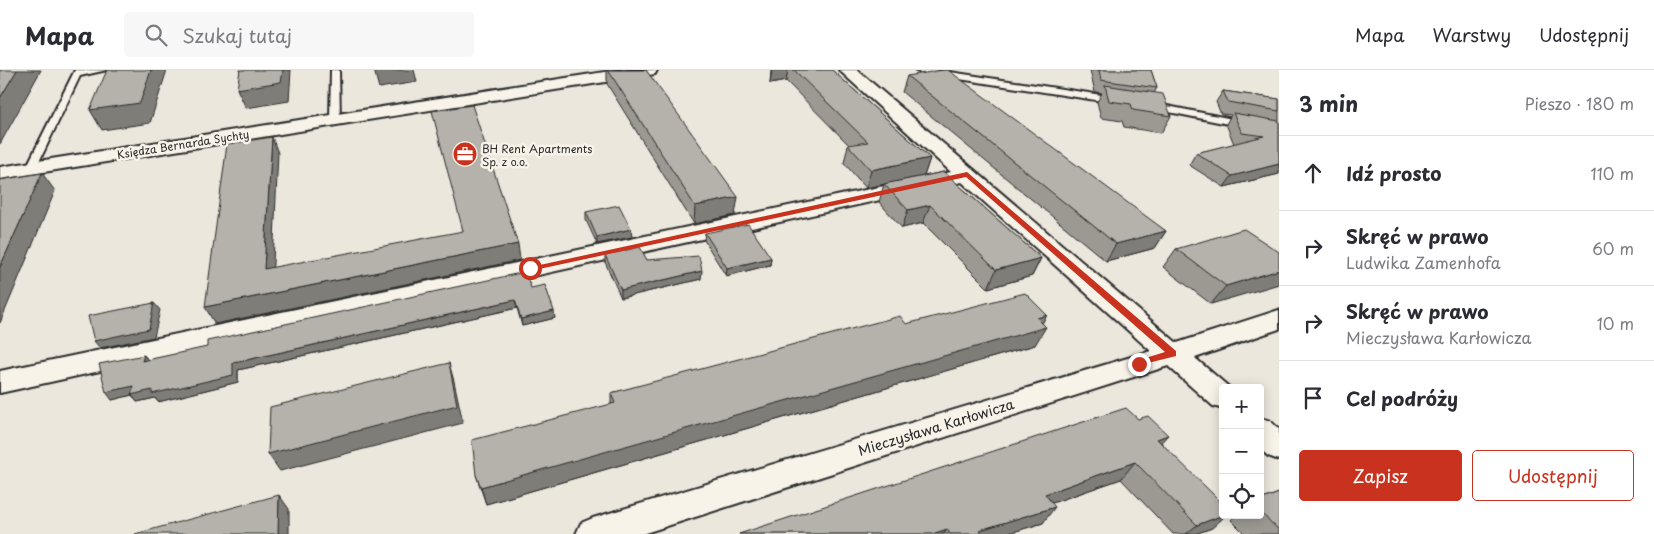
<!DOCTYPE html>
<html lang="pl">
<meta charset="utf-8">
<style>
body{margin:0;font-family:"Playpen Sans",sans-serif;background:#f7f7f7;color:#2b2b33}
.controls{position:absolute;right:15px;bottom:15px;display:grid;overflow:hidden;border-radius:5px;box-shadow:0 2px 12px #0003}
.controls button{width:45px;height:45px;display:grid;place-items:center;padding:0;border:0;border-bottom:1px solid #e1e1e2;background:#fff;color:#2b2b33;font:25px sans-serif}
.stop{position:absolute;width:15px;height:15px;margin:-11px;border:4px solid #c8321e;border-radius:50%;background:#fff}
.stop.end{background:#c8321e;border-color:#fff;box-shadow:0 1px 5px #0008}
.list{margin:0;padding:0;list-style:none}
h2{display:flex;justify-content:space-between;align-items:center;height:65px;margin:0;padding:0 20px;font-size:21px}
h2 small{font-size:16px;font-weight:400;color:#7c7c81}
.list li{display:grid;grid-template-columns:32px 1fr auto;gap:15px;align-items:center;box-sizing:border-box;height:75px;padding:0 20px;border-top:1px solid #e1e1e2}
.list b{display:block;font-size:19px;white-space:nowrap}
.list p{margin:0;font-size:16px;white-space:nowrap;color:#7c7c81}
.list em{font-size:16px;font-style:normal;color:#7c7c81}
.actions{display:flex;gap:10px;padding:15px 20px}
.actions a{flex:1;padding:11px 0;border:1px solid #c8321e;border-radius:5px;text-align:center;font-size:18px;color:#c8321e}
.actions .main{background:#c8321e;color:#fff}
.icon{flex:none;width:28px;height:28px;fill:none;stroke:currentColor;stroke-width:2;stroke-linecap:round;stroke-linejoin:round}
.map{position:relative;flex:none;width:1279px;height:464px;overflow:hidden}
header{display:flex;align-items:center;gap:30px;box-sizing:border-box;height:70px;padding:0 25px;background:#fff;border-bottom:1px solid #e1e1e2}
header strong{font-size:24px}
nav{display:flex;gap:28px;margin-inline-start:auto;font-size:18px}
.search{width:350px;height:45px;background:#f7f7f7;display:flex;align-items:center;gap:12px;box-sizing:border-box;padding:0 18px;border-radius:5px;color:#7c7c81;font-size:19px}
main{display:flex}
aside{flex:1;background:#fff}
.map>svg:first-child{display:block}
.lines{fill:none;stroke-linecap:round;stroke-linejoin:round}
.service-casing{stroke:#2b2b2b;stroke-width:4}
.minor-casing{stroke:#2b2b2b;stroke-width:4}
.service{fill:#f7f3e8;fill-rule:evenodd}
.minor{fill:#f7f3e8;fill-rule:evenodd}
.wall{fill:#9c9993;stroke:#2b2b2b}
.shaded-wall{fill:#7f7d78;stroke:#2b2b2b}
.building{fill:#b5b2ab;stroke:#2b2b2b}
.route{fill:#c8321e}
.labels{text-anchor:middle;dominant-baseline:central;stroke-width:5;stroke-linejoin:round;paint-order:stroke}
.far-street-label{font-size:11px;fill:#2b2b2b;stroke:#f7f3e8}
.far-poi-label{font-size:11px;fill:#2b2b2b;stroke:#f7f3e8;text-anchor:start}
.street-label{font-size:14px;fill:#2b2b2b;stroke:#f7f3e8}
</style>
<header>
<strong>Mapa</strong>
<div class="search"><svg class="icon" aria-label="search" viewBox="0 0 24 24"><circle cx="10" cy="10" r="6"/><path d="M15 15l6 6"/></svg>Szukaj tutaj</div>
<nav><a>Mapa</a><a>Warstwy</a><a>Udostępnij</a></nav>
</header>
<main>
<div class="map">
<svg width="1279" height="464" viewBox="0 0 1279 464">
<rect width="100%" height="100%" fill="#ebe7dd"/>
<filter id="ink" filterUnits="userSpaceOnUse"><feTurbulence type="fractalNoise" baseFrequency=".02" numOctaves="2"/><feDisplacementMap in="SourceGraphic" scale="10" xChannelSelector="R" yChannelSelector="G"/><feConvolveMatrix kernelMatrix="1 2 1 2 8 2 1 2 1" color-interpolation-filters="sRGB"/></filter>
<g filter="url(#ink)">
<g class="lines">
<defs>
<g id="service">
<path d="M 75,0 L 107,0 L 80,6 L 36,98 L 35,100 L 27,100 L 26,98 Z"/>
<path d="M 331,0 L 339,0 L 340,50 L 335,53 L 330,50 Z"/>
<path d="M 916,0 L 937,0 L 1115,27 L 1119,30 L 1115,33 L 920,3 Z"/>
<path d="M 1152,33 L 1243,51 L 1248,54 L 1243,57 L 1149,38 L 1149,34 Z"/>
</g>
<g id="minor">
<path d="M 617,0 L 657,0 L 655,4 L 649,5 L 0,109 L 0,97 Z"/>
<path d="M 839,0 L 857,0 L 1177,273 L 1279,240 L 1279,259 L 1195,288 L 1230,318 L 1223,318 L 1223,339 L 1213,336 L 1168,296 L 642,464 L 576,464 L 581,453 L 593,448 L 1151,281 L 962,112 L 0,323 L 0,301 L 951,102 Z"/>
<path d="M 1260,348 L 1270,351 L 1279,359 L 1279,390 L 1268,386 L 1260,379 Z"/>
</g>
</defs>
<use href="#service" class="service-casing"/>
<use href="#minor" class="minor-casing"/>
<use href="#service" class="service"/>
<use href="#minor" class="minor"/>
</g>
<g class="wall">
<path d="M 607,0 L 646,0 L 735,145 L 694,154 L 607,14 Z"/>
<path d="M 771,0 L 832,0 L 930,88 L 924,106 L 866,118 L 844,93 L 848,75 L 849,75 L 786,11 L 770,14 Z"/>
<path d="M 1090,0 L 1151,0 L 1157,18 L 1154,23 L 1171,46 L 1161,63 L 1124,57 L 1122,51 L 1101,48 L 1097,32 L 1102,23 L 1095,22 Z"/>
<path d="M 907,6 L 1166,161 L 1155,178 L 1106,191 L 902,22 Z"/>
<path d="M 1223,21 L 1279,29 L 1279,104 L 1224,117 L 1189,95 L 1196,83 L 1234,74 L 1226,54 L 1231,45 L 1221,44 L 1216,32 Z"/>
<path d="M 944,102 L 1041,188 L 1032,206 L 988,218 L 923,153 L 902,158 L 879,132 L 884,114 Z"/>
<path d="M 586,142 L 631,159 L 632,167 L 597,174 L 586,150 Z"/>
<path d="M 705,163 L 771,188 L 770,195 L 726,206 L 704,170 Z"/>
<path d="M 1176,179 L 1279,182 L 1211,234 L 1163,197 Z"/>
<path d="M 605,185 L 647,190 L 701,209 L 621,228 L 605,192 Z"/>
<path d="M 531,218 L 555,248 L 522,256 L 517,238 L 238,300 L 238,312 L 158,332 L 155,328 L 137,332 L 132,325 L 112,330 L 144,285 L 148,290 Z"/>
<path d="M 1047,245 L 1042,253 L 1035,275 L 486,434 L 476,405 L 611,334 L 611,323 L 906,254 Z"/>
<path d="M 1161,372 L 1223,445 L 1226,445 L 1212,458 L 1195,464 L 1173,464 L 1121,409 L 1052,433 L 1043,453 L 1006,464 L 739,464 Z"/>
<path d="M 1279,423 L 1279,464 L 1245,464 L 1231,450 L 1236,445 L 1260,445 L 1260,430 Z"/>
</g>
<g class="shaded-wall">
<path d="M 17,0 L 41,0 L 0,74 L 0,28 Z"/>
<path d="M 151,0 L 167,0 L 150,53 L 102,60 L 90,40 Z"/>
<path d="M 283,0 L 291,0 L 289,31 L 246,38 L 237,19 Z"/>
<path d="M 374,0 L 414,0 L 417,12 L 379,18 Z"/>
<path d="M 772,0 L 788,0 L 786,11 L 770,14 Z"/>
<path d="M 272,67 L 278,83 L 272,215 L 264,199 Z"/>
<path d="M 930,88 L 924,106 L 866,118 L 871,100 Z"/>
<path d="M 1279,94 L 1279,104 L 1224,117 L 1232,106 Z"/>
<path d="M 42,103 L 55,121 L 0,253 L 0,197 Z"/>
<path d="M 738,127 L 735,145 L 694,154 L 695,136 Z"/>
<path d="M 930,135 L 923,153 L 902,158 L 908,140 Z"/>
<path d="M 631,159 L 632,167 L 597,174 L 597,167 Z"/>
<path d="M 1166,161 L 1155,178 L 1106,191 L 1116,174 Z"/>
<path d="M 518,174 L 520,190 L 215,254 L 205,237 Z"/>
<path d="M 771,188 L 770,195 L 726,206 L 727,198 Z"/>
<path d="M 1041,188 L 1032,206 L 988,218 L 996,200 Z"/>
<path d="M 1279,200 L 1279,214 L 1211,234 L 1226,216 Z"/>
<path d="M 702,201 L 701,209 L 621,228 L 621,220 Z"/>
<path d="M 515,230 L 517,238 L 238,300 L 238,312 L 158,332 L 155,328 L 137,332 L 132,325 L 112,330 L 106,322 L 233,293 Z"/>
<path d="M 154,233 L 160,240 L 154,267 L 100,278 L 94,271 Z"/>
<path d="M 554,241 L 555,248 L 522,256 L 521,249 Z"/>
<path d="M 1047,245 L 1039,259 L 1046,257 L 1035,275 L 486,434 L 481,417 Z"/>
<path d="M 144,285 L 149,292 L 142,291 Z"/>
<path d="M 449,293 L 454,311 L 463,353 L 280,401 L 268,384 Z"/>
<path d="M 1168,365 L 1153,381 L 1157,369 Z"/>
<path d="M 1135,392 L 1121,409 L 1032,440 L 1045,424 Z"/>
<path d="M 279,425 L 289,439 L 289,464 L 278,464 Z"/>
<path d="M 1055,437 L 1043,453 L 1006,464 L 978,464 L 980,460 Z"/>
<path d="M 1223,445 L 1226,445 L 1212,458 L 1195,464 L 1186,464 L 1197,455 Z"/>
<path d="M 947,459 L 944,464 L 932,464 Z"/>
</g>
<g class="building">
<path d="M 0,0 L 17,0 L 0,28 Z"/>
<path d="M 107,0 L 151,0 L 140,33 L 90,40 Z"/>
<path d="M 240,0 L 283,0 L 281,12 L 237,19 Z"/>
<path d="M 608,0 L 646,0 L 738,127 L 695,136 Z"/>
<path d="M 794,0 L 832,0 L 930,88 L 871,100 L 848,75 L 868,72 Z"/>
<path d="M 943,0 L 948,0 L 1166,161 L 1116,174 L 907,6 Z"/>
<path d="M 1099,0 L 1151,0 L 1157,18 L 1101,10 Z"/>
<path d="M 1105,15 L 1163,24 L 1171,46 L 1133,40 L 1131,34 L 1109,31 Z"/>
<path d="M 1223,21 L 1279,29 L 1279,41 L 1228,32 Z"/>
<path d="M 472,35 L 518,174 L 205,237 L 227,74 L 272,67 L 264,199 L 463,161 L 432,41 Z"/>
<path d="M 1233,43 L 1279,51 L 1279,94 L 1232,106 L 1196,83 L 1264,66 L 1242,63 Z"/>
<path d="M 944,102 L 1041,188 L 996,200 L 930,135 L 908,140 L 884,114 Z"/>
<path d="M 42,103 L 0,197 L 0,110 Z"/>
<path d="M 619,135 L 631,159 L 597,167 L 586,142 Z"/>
<path d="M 748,154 L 771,188 L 727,198 L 705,163 Z"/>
<path d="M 1244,159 L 1279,182 L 1279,200 L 1226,216 L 1176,179 Z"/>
<path d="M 640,177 L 647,190 L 699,186 L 702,201 L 621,220 L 605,185 Z"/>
<path d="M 525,202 L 531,218 L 545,215 L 554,241 L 521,249 L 515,230 L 233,293 L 233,305 L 152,324 L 152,320 L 131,325 L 134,316 L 106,322 L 99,294 L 144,285 L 142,291 L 207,277 L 207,271 Z"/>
<path d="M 1025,223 L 1047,245 L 1037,248 L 1046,257 L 481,417 L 476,405 L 472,370 L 615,333 L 611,323 L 900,246 L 906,254 Z"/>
<path d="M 154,233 L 149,259 L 94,271 L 88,246 Z"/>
<path d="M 449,293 L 457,335 L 268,384 L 270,337 Z"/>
<path d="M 1126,338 L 1138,349 L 1148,346 L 1168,365 L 1157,369 L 1223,434 L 1223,445 L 1197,455 L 1135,392 L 1045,424 L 1055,437 L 980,460 L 982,463 L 978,464 L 950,464 L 947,459 L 932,464 L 739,464 Z"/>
<path d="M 1279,423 L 1279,460 L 1260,442 L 1260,430 Z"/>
<path d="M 279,425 L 278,464 L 135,464 Z"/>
</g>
</g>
<path class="route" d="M 967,102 L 1176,281 L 1176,286 L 1136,296 L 1136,291 L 1165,282 L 966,107 L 530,201 L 526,198 Z"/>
<defs>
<symbol id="office-disc" viewBox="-11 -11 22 22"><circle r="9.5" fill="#c8321e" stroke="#f7f3e8"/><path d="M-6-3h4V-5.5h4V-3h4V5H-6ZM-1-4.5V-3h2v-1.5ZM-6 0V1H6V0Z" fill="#fff"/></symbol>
</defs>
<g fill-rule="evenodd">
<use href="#office-disc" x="451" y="70" width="28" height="28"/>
</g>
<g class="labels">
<g class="far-street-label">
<text transform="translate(183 74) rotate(-9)">Księdza Bernarda Sychty</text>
</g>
<g class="far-poi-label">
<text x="482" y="78">BH Rent Apartments<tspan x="482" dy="13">Sp. z o.o.</tspan></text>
</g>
<g class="street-label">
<text transform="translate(936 357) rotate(-17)">Mieczysława Karłowicza</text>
</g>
</g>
</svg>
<div class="controls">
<button>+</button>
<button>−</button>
<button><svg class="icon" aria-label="locate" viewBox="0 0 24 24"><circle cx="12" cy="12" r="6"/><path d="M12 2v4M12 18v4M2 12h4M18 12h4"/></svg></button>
</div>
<div class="stop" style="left:530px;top:198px"></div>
<div class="stop end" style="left:1139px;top:294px"></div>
</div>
<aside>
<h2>3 min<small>Pieszo · 180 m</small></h2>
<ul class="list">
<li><svg class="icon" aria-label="ahead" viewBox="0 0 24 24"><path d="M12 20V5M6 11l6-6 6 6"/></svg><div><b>Idź prosto</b></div><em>110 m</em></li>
<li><svg class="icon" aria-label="right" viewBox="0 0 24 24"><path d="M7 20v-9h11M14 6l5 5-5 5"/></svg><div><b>Skręć w prawo</b><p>Ludwika Zamenhofa</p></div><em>60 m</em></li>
<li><svg class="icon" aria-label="right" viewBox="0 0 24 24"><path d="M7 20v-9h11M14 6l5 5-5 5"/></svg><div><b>Skręć w prawo</b><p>Mieczysława Karłowicza</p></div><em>10 m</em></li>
<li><svg class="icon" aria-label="arrive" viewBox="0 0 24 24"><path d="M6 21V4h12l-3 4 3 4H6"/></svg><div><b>Cel podróży</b></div></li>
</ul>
<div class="actions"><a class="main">Zapisz</a><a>Udostępnij</a></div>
</aside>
</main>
